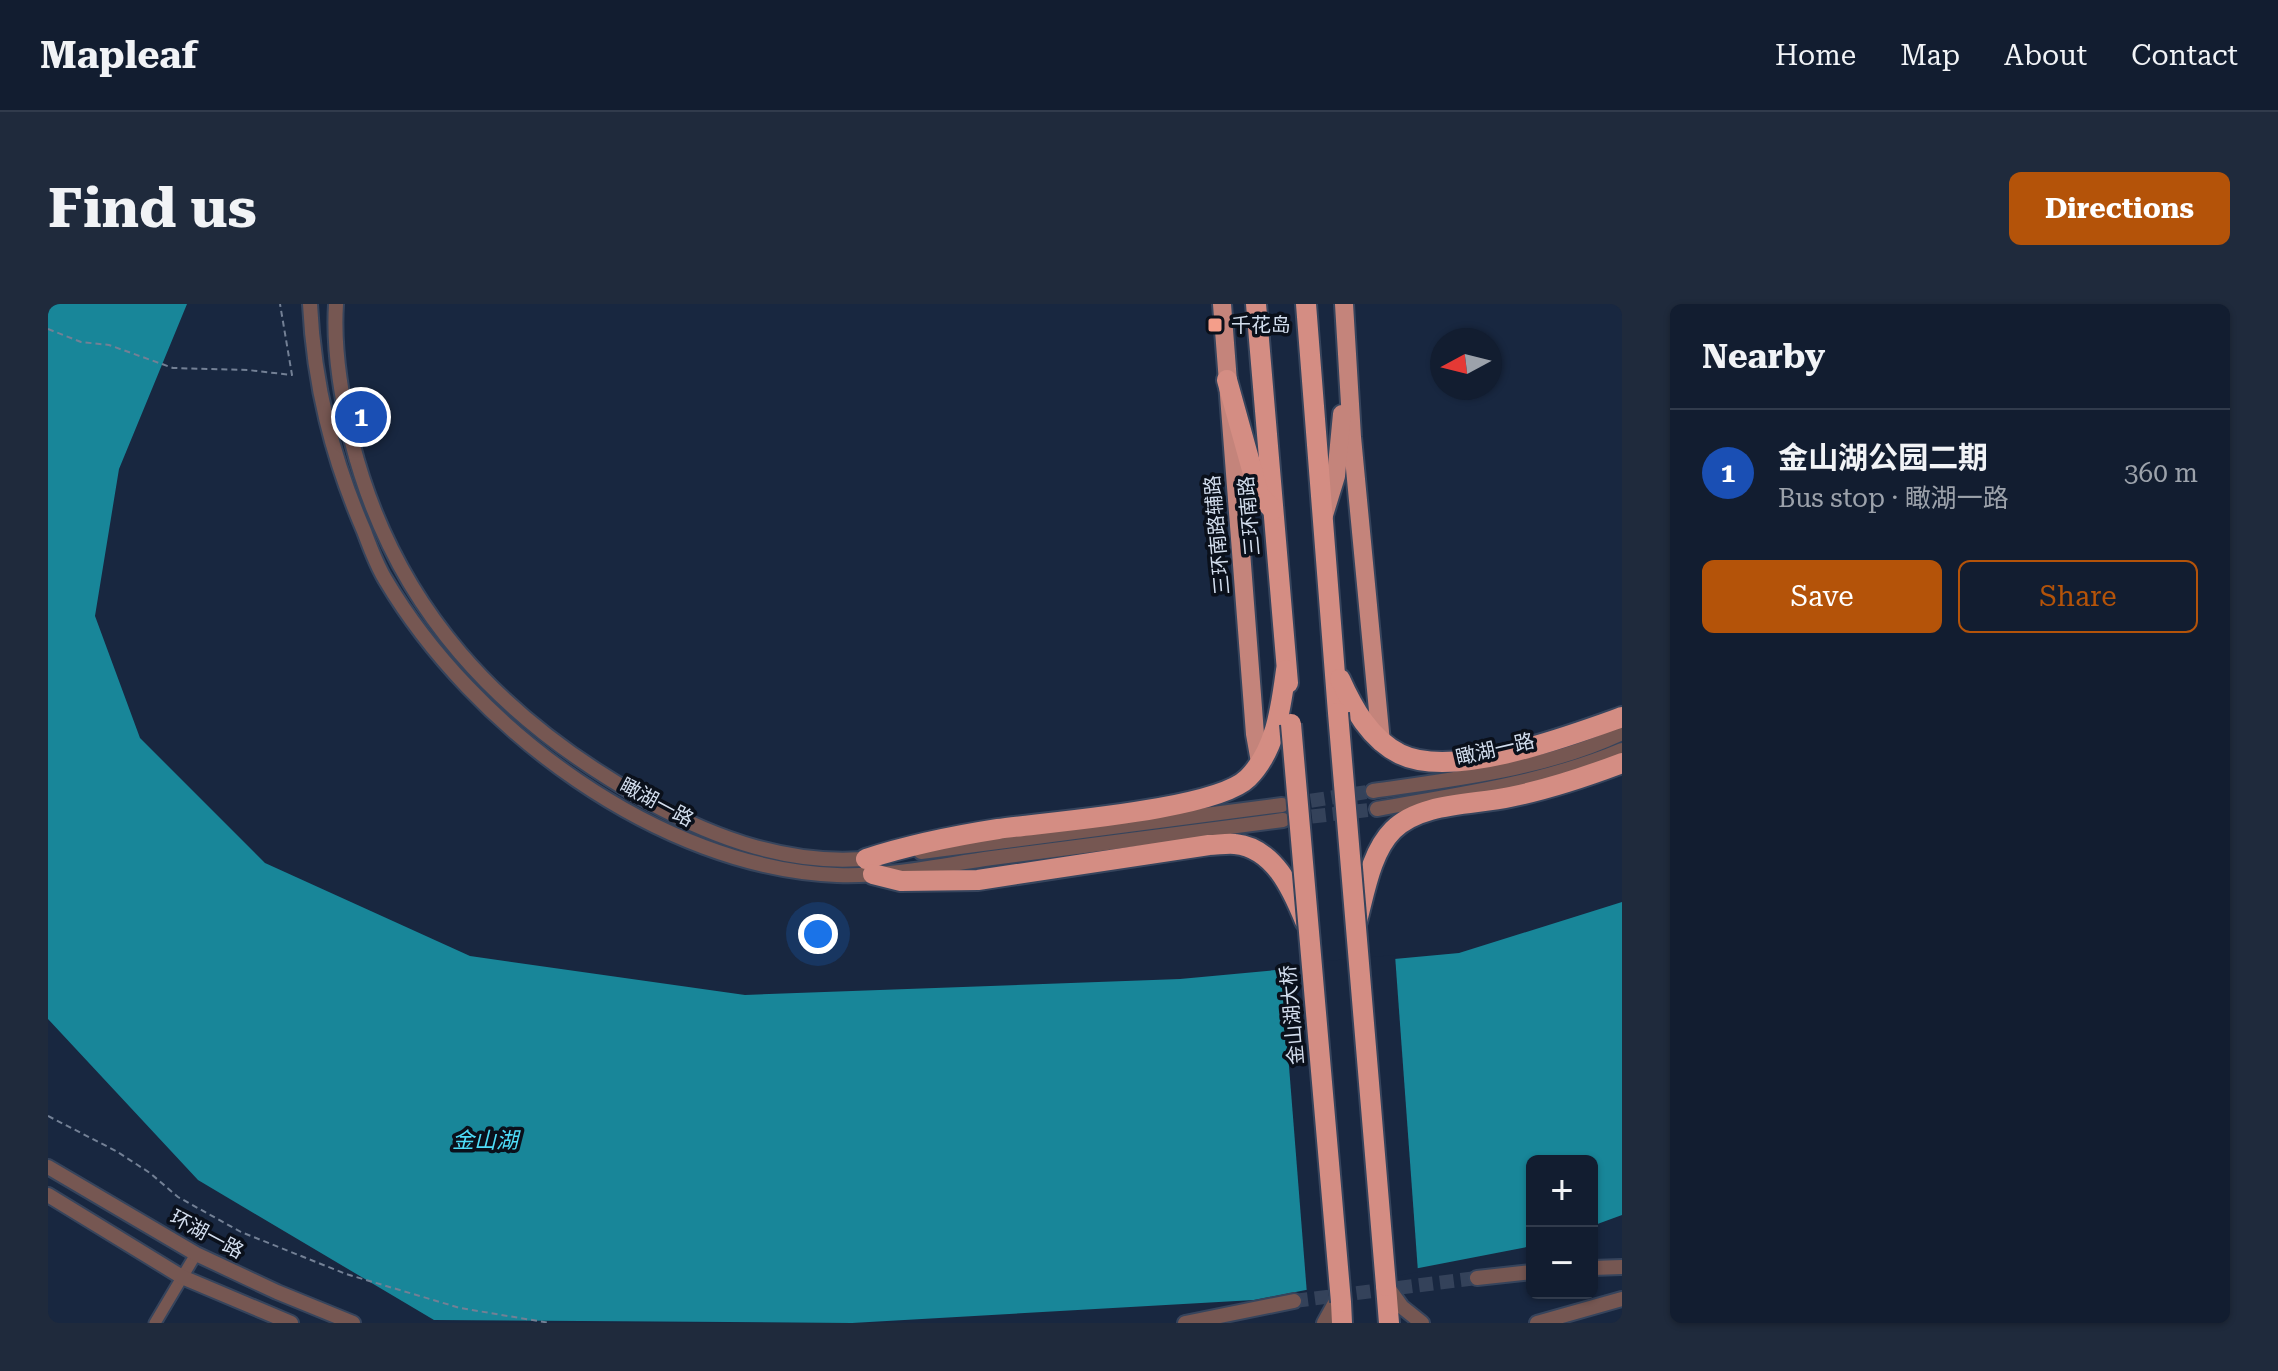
<!DOCTYPE html>
<meta charset="utf-8">
<style>
body{margin:0;font-family:"Roboto Serif","Noto Sans SC",serif;background:#1f2a3c;color:#f1f3f6}
.controls{position:absolute;right:24px;bottom:24px;display:grid;overflow:hidden;border-radius:12px;box-shadow:0 2px 6px #0004}
.controls button{width:72px;height:72px;display:grid;place-items:center;padding:0;border:0;border-bottom:2px solid #313b4c;background:#121d30;color:#f1f3f6;font:40px sans-serif}
.compass{position:absolute;left:1382px;top:24px;width:72px;height:72px;border-radius:50%;background:#121d30;box-shadow:0 2px 6px #0004;rotate:263deg}
.you{position:absolute;left:770px;top:630px;width:28px;height:28px;margin:-20px;border:6px solid #fff;border-radius:50%;background:#1a73e8;box-shadow:0 0 0 12px #1a73e833}
.badge{display:grid;place-items:center;width:52px;height:52px;border-radius:50%;background:#b45309;color:#fff;font-size:26px;font-weight:700}
.pin{position:absolute;translate:-50% -50%;border:4px solid #fff;box-shadow:0 2px 8px #0006}
.list{margin:0;padding:0;list-style:none}
h2{display:flex;justify-content:space-between;align-items:center;height:104px;margin:0;padding:0 32px;font-size:34px}
h2 small{font-size:26px;font-weight:400;color:#9ca2ab}
.list li{display:grid;grid-template-columns:52px 1fr auto;gap:24px;align-items:center;box-sizing:border-box;height:128px;padding:0 32px;border-top:2px solid #313b4c}
.list b{display:block;font-size:30px;white-space:nowrap}
.list p{margin:0;font-size:26px;white-space:nowrap;color:#9ca2ab}
.list em{font-size:26px;font-style:normal;color:#9ca2ab}
.actions{display:flex;gap:16px;padding:24px 32px}
.actions a{flex:1;padding:18px 0;border:2px solid #b45309;border-radius:12px;text-align:center;font-size:28px;color:#b45309}
.actions .main{background:#b45309;color:#fff}
.map{position:relative;flex:none;width:1574px;height:1019px;overflow:hidden;border-radius:12px}
header{display:flex;align-items:center;gap:48px;box-sizing:border-box;height:112px;padding:0 40px;background:#121d30;border-bottom:2px solid #313b4c}
header strong{font-size:38px}
nav{display:flex;gap:44px;margin-inline-start:auto;font-size:28px}
.intro{display:flex;align-items:center;justify-content:space-between;box-sizing:border-box;height:192px;padding:0 48px}
h1{margin:0;font-size:56px}
.button{padding:20px 36px;border-radius:12px;background:#b45309;color:#fff;font-size:28px;font-weight:700}
main{display:flex;gap:48px;padding:0 48px}
aside{flex:1;background:#121d30;border-radius:12px;box-shadow:0 2px 6px #0004}
.map>svg:first-child{display:block}
.water{fill:#188699}
.pier{fill:#182740}
.lines{fill:none;stroke-linecap:round;stroke-linejoin:round}
.tertiary-tunnel{stroke:#34425a;stroke-width:14;stroke-dasharray:14 7;stroke-linecap:butt}
.minor-casing{stroke:#36445c;stroke-width:15}
.tertiary-casing{stroke:#36445c;stroke-width:18}
.primary-casing{stroke:#36445c;stroke-width:22}
.trunk-casing{stroke:#36445c;stroke-width:24}
.path{stroke:#738095;stroke-width:2;stroke-dasharray:6 4;stroke-linecap:butt}
.minor{stroke:#765752;stroke-width:11}
.tertiary{stroke:#765752;stroke-width:14}
.primary{stroke:#c4847b;stroke-width:18}
.trunk{stroke:#d48d83;stroke-width:20}
.trunk-bridge-casing{stroke:#36445c;stroke-width:24;stroke-linecap:butt}
.trunk-bridge{stroke:#d48d83;stroke-width:20}
.poi-dot{fill:#f49e8a;stroke:#0a101b;stroke-width:3}
.labels{text-anchor:middle;dominant-baseline:central;stroke-width:7;stroke-linejoin:round;paint-order:stroke}
.poi-label{font-size:20px;fill:#d3deee;stroke:#0a101b;text-anchor:start}
.street-label{font-size:20px;fill:#d3deee;stroke:#0a101b}
.water-label{font-size:22px;font-style:italic;fill:#4fddf9;stroke:#0a101b}
</style>
<header>
<strong>Mapleaf</strong>
<nav><a>Home</a><a>Map</a><a>About</a><a>Contact</a></nav>
</header>
<div class="intro"><h1>Find us</h1><a class="button">Directions</a></div>
<main>
<div class="map">
<svg width="1574" height="1019" viewBox="0 0 1574 1019">
<rect width="100%" height="100%" fill="#182740"/>
<path class="water" d="M 0,0 L 139,0 L 71,165 L 47,312 L 92,434 L 217,559 L 422,652 L 697,691 L 1132,675 L 1411,649 L 1574,598 L 1574,911 L 1544,922 L 1544,857 L 1484,857 L 1484,942 L 1206,996 L 804,1019 L 386,1016 L 150,876 L 0,715 Z"/>
<path class="pier" d="M 1347,651 L 1370,968 L 1259,990 L 1233,661 Z"/>
<g class="lines">
<g class="tertiary-tunnel">
<path d="M 1242,500 L 1325,487"/>
<path d="M 1243,515 L 1329,505"/>
<path d="M 1246,997 L 1429,974"/>
</g>
<defs>
<path id="minor" d="M 107,1019 L 148,950"/>
<g id="tertiary">
<path d="M 262,0 C 266,81 284,153 316,227 C 322,243 328,260 337,275 C 425,424 611,564 789,571 C 841,573 893,561 944,554 C 1041,542 1138,529 1235,516"/>
<path d="M 288,0 C 285,46 293,93 304,138 C 346,304 452,415 599,497 C 668,535 745,563 825,554"/>
<path d="M 1325,487 C 1407,475 1499,465 1574,429"/>
<path d="M 1329,505 C 1411,490 1496,479 1574,446"/>
<path d="M 873,548 L 1234,501"/>
<path d="M 0,863 L 148,950 L 229,988 L 305,1019"/>
<path d="M 0,891 L 134,973 L 243,1019"/>
<path d="M 1544,964 L 1574,963"/>
<path d="M 1429,974 L 1484,968"/>
<path d="M 1339,982 L 1354,1003 L 1374,1019"/>
<path d="M 1137,1019 L 1246,997"/>
<path d="M 1276,1019 L 1292,990"/>
<path d="M 1489,1019 L 1574,995"/>
</g>
<g id="primary">
<path d="M 1174,0 L 1207,430 L 1212,458"/>
<path d="M 1296,0 L 1304,133 L 1333,438"/>
<path d="M 1276,211 L 1288,172 L 1294,110"/>
</g>
<g id="trunk">
<path d="M 1208,0 L 1240,379"/>
<path d="M 1258,0 L 1290,409"/>
<path d="M 1179,76 L 1211,191 L 1225,206"/>
<path d="M 1292,375 C 1305,404 1322,435 1352,450 C 1405,476 1521,432 1574,413"/>
<path d="M 818,555 C 861,541 905,532 950,525 C 1000,518 1168,506 1200,474 C 1228,446 1233,403 1238,366"/>
<path d="M 825,570 L 853,577 L 930,576 L 1161,541 C 1169,541 1179,539 1187,540 C 1226,544 1244,585 1257,617"/>
<path d="M 1309,617 C 1317,587 1323,548 1345,526 C 1373,498 1426,501 1462,493 C 1501,485 1537,473 1574,459"/>
<path d="M 1338,982 L 1341,1019"/>
<path d="M 1293,998 L 1294,1019"/>
</g>
</defs>
<use href="#minor" class="minor-casing"/>
<use href="#tertiary" class="tertiary-casing"/>
<use href="#primary" class="primary-casing"/>
<use href="#trunk" class="trunk-casing"/>
<g class="path">
<path d="M 0,25 L 33,38 L 61,41 L 125,64 L 200,66 L 244,71 L 232,0"/>
<path d="M 0,812 L 68,847 L 102,869 L 130,893 L 193,928 L 298,970 L 412,1004 L 502,1019"/>
</g>
<use href="#minor" class="minor"/>
<use href="#tertiary" class="tertiary"/>
<use href="#primary" class="primary"/>
<use href="#trunk" class="trunk"/>
<defs>
<g id="trunk-bridge">
<path d="M 1290,409 L 1338,982"/>
<path d="M 1243,420 L 1293,998"/>
</g>
</defs>
<use href="#trunk-bridge" class="trunk-bridge-casing"/>
<use href="#trunk-bridge" class="trunk-bridge"/>
</g>
<rect class="poi-dot" x="1159" y="13" width="16" height="16" rx="4"/>
<g class="labels">
<g class="poi-label">
<text x="1183" y="21">千花岛</text>
</g>
<g class="street-label">
<text transform="translate(1201 212) rotate(-95)">三环南路</text>
<text transform="translate(1169 231) rotate(-95)">三环南路辅路</text>
<text transform="translate(1447 445) rotate(-13)">瞰湖一路</text>
<text transform="translate(609 498) rotate(28)">瞰湖一路</text>
<text transform="translate(1244 711) rotate(-95)">金山湖大桥</text>
<text transform="translate(159 930) rotate(28)">环湖一路</text>
</g>
<g class="water-label">
<text x="437" y="836">金山湖</text>
</g>
</g>
</svg>
<div class="controls">
<button>+</button>
<button>−</button>
</div>
<svg class="compass" viewBox="-18 -18 36 36"><path d="M0-13l5 13h-10z" fill="#e53935"/><path d="M0 13l5-13h-10z" fill="#9ca2ab"/></svg>
<div class="you"></div>
<div class="pin badge" style="left:313px;top:113px;background:#1a4fb4">1</div>
</div>
<aside>
<h2>Nearby<small></small></h2>
<ul class="list">
<li><span class="badge" style="background:#1a4fb4">1</span><div><b>金山湖公园二期</b><p>Bus stop · 瞰湖一路</p></div><em>360 m</em></li>
</ul>
<div class="actions"><a class="main">Save</a><a>Share</a></div>
</aside>
</main>
